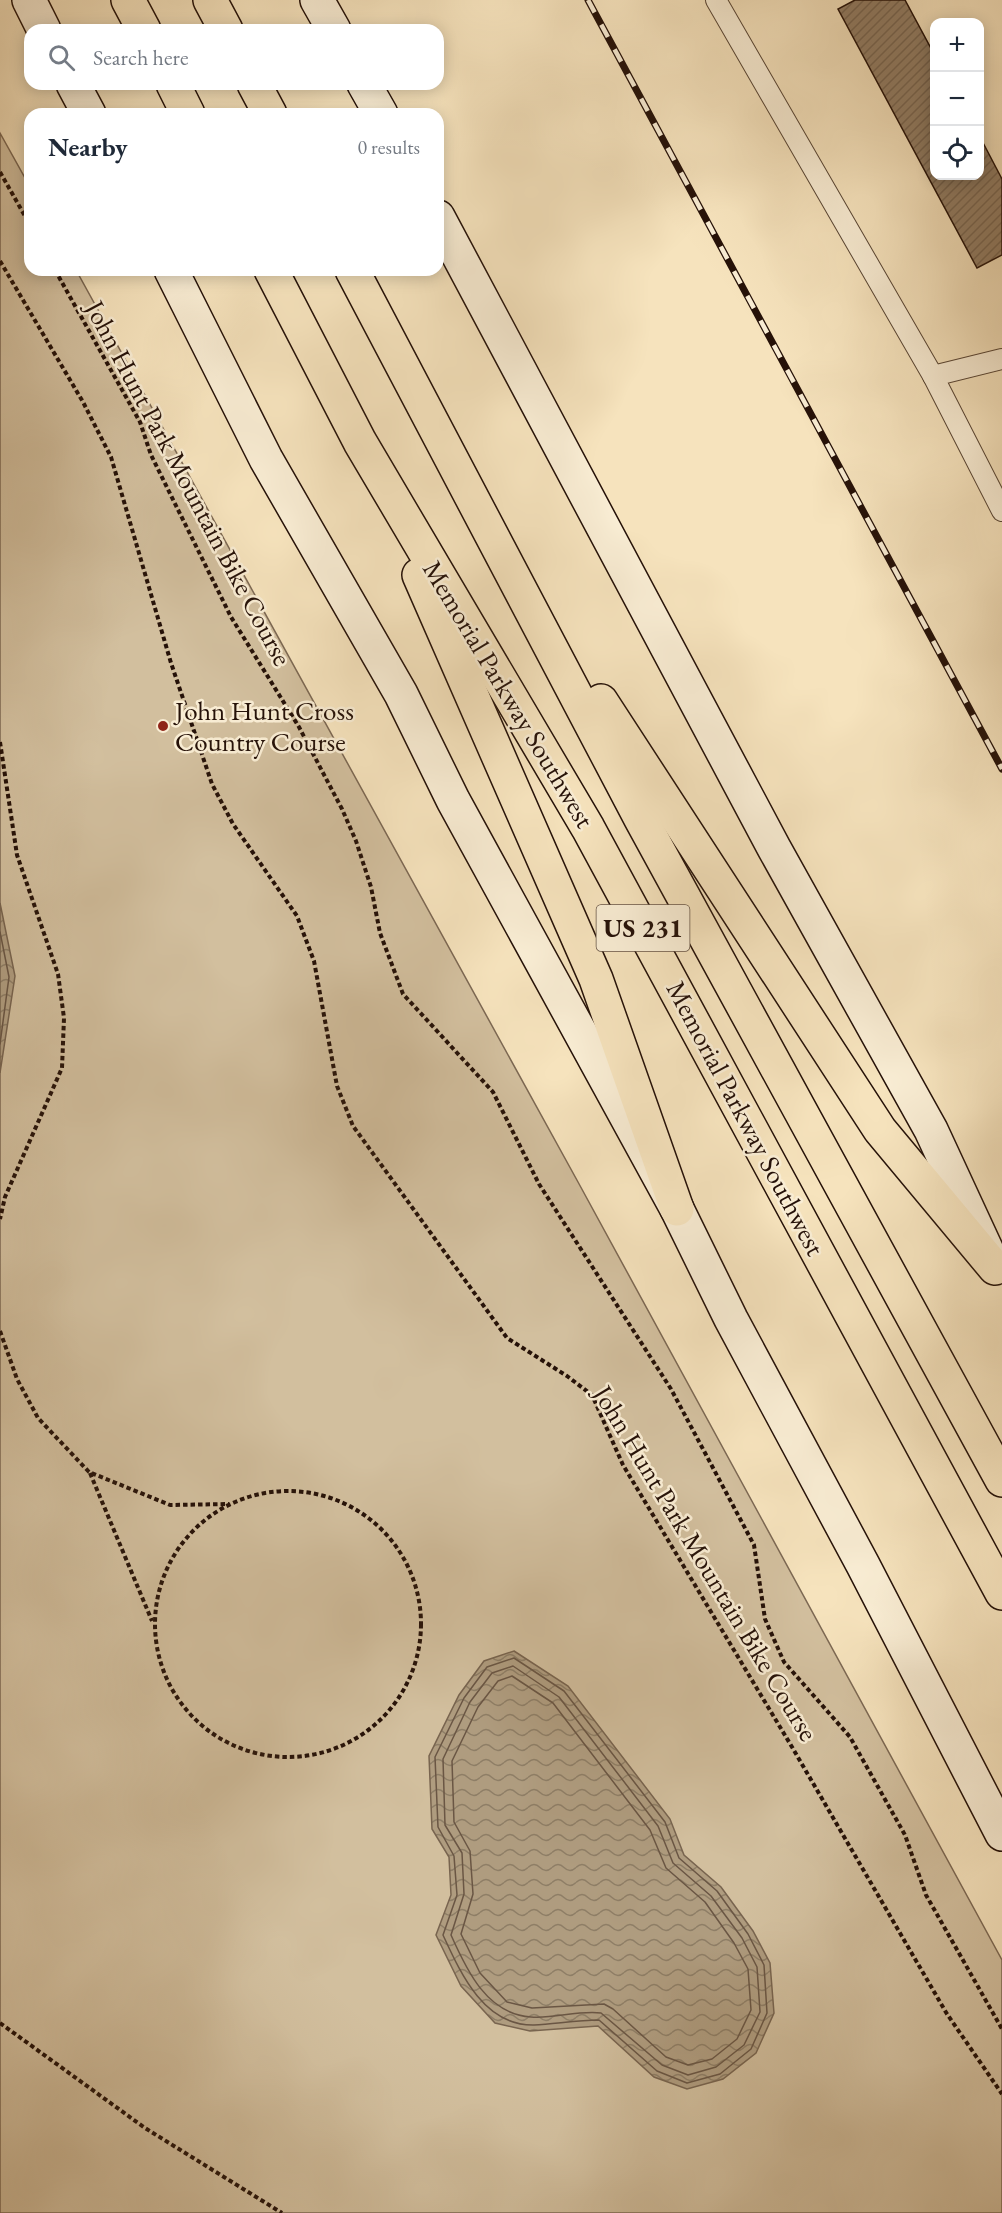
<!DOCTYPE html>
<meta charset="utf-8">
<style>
body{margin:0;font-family:"EB Garamond",serif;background:#f2f2f3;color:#1f2937}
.controls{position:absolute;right:18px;top:18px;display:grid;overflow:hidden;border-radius:12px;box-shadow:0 3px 15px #0003}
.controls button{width:54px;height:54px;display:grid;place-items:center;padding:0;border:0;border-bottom:2px solid #e0e1e3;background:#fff;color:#1f2937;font:30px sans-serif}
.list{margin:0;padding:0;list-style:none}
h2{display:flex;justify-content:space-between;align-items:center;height:78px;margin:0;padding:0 24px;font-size:26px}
h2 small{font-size:20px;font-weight:400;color:#747a83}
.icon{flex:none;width:33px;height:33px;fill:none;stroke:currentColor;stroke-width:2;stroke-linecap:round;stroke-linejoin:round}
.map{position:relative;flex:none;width:1002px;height:2213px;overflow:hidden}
.search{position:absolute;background:#fff;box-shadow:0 3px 15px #0003;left:24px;top:24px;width:420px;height:66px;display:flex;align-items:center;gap:15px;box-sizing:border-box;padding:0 21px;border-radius:18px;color:#747a83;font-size:22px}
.panel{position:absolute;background:#fff;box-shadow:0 3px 15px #0003;left:24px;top:108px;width:420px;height:168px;border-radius:18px}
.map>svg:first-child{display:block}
.pitch{fill:#d2bf9e;stroke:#7c6853;stroke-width:1.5}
.water{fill:url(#water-waves);stroke:#78644f;stroke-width:1.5}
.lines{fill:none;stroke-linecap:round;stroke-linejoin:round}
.shore{stroke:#6a5644;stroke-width:1.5}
.building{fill:url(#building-hatch);stroke:#251108;stroke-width:1.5}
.service-casing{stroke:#594635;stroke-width:22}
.secondary-casing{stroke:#251108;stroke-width:36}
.motorway-casing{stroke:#251108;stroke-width:36}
.path{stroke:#251108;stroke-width:4;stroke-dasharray:4.5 3;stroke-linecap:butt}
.service{stroke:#f9edd4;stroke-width:20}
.secondary{stroke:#f9edd4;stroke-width:33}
.motorway{stroke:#f6e3bd;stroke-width:33}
.rail-casing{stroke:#251108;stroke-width:7}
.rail{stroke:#f9edd4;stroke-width:4.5;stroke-dasharray:14;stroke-linecap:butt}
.poi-dot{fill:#8f2418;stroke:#f9edd4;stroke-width:2}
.labels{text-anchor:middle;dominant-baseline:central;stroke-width:5;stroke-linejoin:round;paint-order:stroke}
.shield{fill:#f9edd4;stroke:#655345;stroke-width:1.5}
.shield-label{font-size:26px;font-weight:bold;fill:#251108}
.street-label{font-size:27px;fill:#251108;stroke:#f9edd4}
.poi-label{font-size:27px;fill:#251108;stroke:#f9edd4;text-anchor:start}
</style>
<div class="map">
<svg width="1002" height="2213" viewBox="0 0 1002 2213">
<defs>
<pattern id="water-waves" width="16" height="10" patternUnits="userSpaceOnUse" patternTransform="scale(1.5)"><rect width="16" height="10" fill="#af9c7f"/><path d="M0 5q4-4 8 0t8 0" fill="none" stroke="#8e7e66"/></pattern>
<pattern id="building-hatch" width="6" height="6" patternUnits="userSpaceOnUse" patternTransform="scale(1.5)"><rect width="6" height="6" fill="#927e66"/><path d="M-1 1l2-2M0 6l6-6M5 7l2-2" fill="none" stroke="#776652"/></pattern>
</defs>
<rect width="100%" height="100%" fill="#f6e3bd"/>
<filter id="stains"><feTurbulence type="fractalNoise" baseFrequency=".00333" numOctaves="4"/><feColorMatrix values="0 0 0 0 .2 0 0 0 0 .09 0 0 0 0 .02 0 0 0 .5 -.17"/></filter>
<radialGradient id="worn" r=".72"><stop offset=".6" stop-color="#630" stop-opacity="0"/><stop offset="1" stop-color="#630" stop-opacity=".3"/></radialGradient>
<path class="pitch" d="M 0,133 L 30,187 L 30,270 L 76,270 L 578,1182 L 1002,1960 L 1002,2213 L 0,2213 Z"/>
<g class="water">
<path d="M 0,903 L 15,976 L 0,1073 Z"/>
<path d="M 514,1651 L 568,1686 L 670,1819 L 684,1855 L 721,1887 L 753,1931 L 770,1963 L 774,2013 L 756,2053 L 723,2079 L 687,2089 L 654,2077 L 598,2026 L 530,2031 L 495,2023 L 461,1986 L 436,1935 L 451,1895 L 449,1857 L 432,1829 L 429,1756 L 459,1695 L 484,1661 Z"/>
</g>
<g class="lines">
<g class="shore">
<path d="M 0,932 L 9,977 L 0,1044"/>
<path d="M 514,1658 L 564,1691 L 665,1822 L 679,1858 L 717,1891 L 748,1934 L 764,1965 L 767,2013 L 751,2049 L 720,2074 L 687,2083 L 657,2071 L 599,2020 C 577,2020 555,2024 534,2025 C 484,2026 461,1974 443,1935 L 457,1895 L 454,1856 L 438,1827 L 435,1757 L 464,1698 L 487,1667 Z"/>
<path d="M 513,1666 L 559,1697 L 658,1826 L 673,1863 L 711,1896 L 742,1938 L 757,1967 L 760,2012 L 744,2045 L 716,2067 L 688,2075 L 662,2065 L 601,2013 C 578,2010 554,2019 531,2017 C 487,2014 467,1971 451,1935 L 464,1894 L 462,1853 L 445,1825 L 443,1759 L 470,1702 L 492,1673 Z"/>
<path d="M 512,1676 L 553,1703 L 650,1830 L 666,1868 L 705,1902 L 734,1943 L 748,1969 L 751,2010 L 737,2039 L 712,2059 L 688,2065 L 666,2057 L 613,2009 L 604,2004 L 532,2008 L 507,2002 L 480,1973 L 461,1934 L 473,1894 L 470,1851 L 454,1822 L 452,1761 L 478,1707 L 498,1681 Z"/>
</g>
</g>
<path class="building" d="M 855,0 L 905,0 L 934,54 L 934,176 L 980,176 L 980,137 L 1002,179 L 1002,255 L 977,268 L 838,9 Z"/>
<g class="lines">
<defs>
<g id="service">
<path d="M 716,0 L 933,376 L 1002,511"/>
<path d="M 933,376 L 1002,359"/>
</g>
<g id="secondary">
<path d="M 29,0 L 44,30"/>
<path d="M 317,0 L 334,30"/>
<path d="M 73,84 L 89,114"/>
<path d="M 364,84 L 381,114"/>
<path d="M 438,217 L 774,848 L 931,1130 L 987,1251"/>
<path d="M 171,270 L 266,459 L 401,694 L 453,800 L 677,1209 L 731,1319 L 863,1565 L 1002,1834"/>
</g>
<g id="motorway">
<path d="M 128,0 L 144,30"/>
<path d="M 210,0 L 226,30"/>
<path d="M 173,84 L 188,114"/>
<path d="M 254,84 L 270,114"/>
<path d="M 271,270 L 360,442 L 588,828 L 1002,1593"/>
<path d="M 352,270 L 641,819 L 1002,1480"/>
<path d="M 419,575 L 596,979 L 677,1209"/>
<path d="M 601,701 L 880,1130 L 995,1268"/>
</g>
</defs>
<use href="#service" class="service-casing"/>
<use href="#secondary" class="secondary-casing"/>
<use href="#motorway" class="motorway-casing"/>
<g class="path">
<path d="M 0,172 L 30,225"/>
<path d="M 0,261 L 83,402 L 111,457 L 171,663 L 212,784 L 233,824 L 297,916 L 314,961 L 337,1086 L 353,1126 L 507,1338 L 567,1376 L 592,1395 L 623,1465 L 792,1747 L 947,2014 L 1002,2094"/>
<path d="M 55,270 L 140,422 L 151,455 L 231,617 L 299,727 L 342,809 L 356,841 L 371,887 L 380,933 L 403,994 L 493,1092 L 539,1184 L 671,1389 L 754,1545 L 765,1619 L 784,1662 L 850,1737 L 905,1835 L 926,1895 L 1002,2029"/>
<path d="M 0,742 L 17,855 L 58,974 L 64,1018 L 62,1068 L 5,1197 L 0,1219"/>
<path d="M 0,1331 L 17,1379 L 38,1418 L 89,1472 L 170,1505 L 229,1504"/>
<path d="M 90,1473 L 152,1621"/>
<circle cx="288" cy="1624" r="133"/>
<path d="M 0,2023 L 145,2128 L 282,2213"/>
</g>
<use href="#service" class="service"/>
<use href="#secondary" class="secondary"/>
<use href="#motorway" class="motorway"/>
<defs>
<path id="rail" d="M 588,0 L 1002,769"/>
</defs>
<use href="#rail" class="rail-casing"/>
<use href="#rail" class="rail"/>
</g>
<circle class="poi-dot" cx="163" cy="726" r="6"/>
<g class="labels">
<rect class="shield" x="596.5" y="905" width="93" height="46" rx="4.5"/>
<g class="shield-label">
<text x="643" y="928">US 231</text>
</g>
<g class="street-label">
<text transform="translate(189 483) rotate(62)">John Hunt Park Mountain Bike Course</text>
<text transform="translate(509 694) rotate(59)">Memorial Parkway Southwest</text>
<text transform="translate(746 1118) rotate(62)">Memorial Parkway Southwest</text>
<text transform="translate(706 1563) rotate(59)">John Hunt Park Mountain Bike Course</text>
</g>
<g class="poi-label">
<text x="175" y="710">John Hunt Cross<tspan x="175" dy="31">Country Course</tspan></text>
</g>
</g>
<rect width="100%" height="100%" filter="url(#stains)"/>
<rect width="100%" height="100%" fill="url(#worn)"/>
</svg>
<div class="controls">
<button>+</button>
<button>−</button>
<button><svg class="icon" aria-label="locate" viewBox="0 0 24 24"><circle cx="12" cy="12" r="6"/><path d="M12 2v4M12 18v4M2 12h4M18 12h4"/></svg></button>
</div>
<div class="search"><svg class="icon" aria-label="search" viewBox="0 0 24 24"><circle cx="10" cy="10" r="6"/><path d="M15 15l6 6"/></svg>Search here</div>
<section class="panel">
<h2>Nearby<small>0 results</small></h2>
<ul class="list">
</ul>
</section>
</div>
